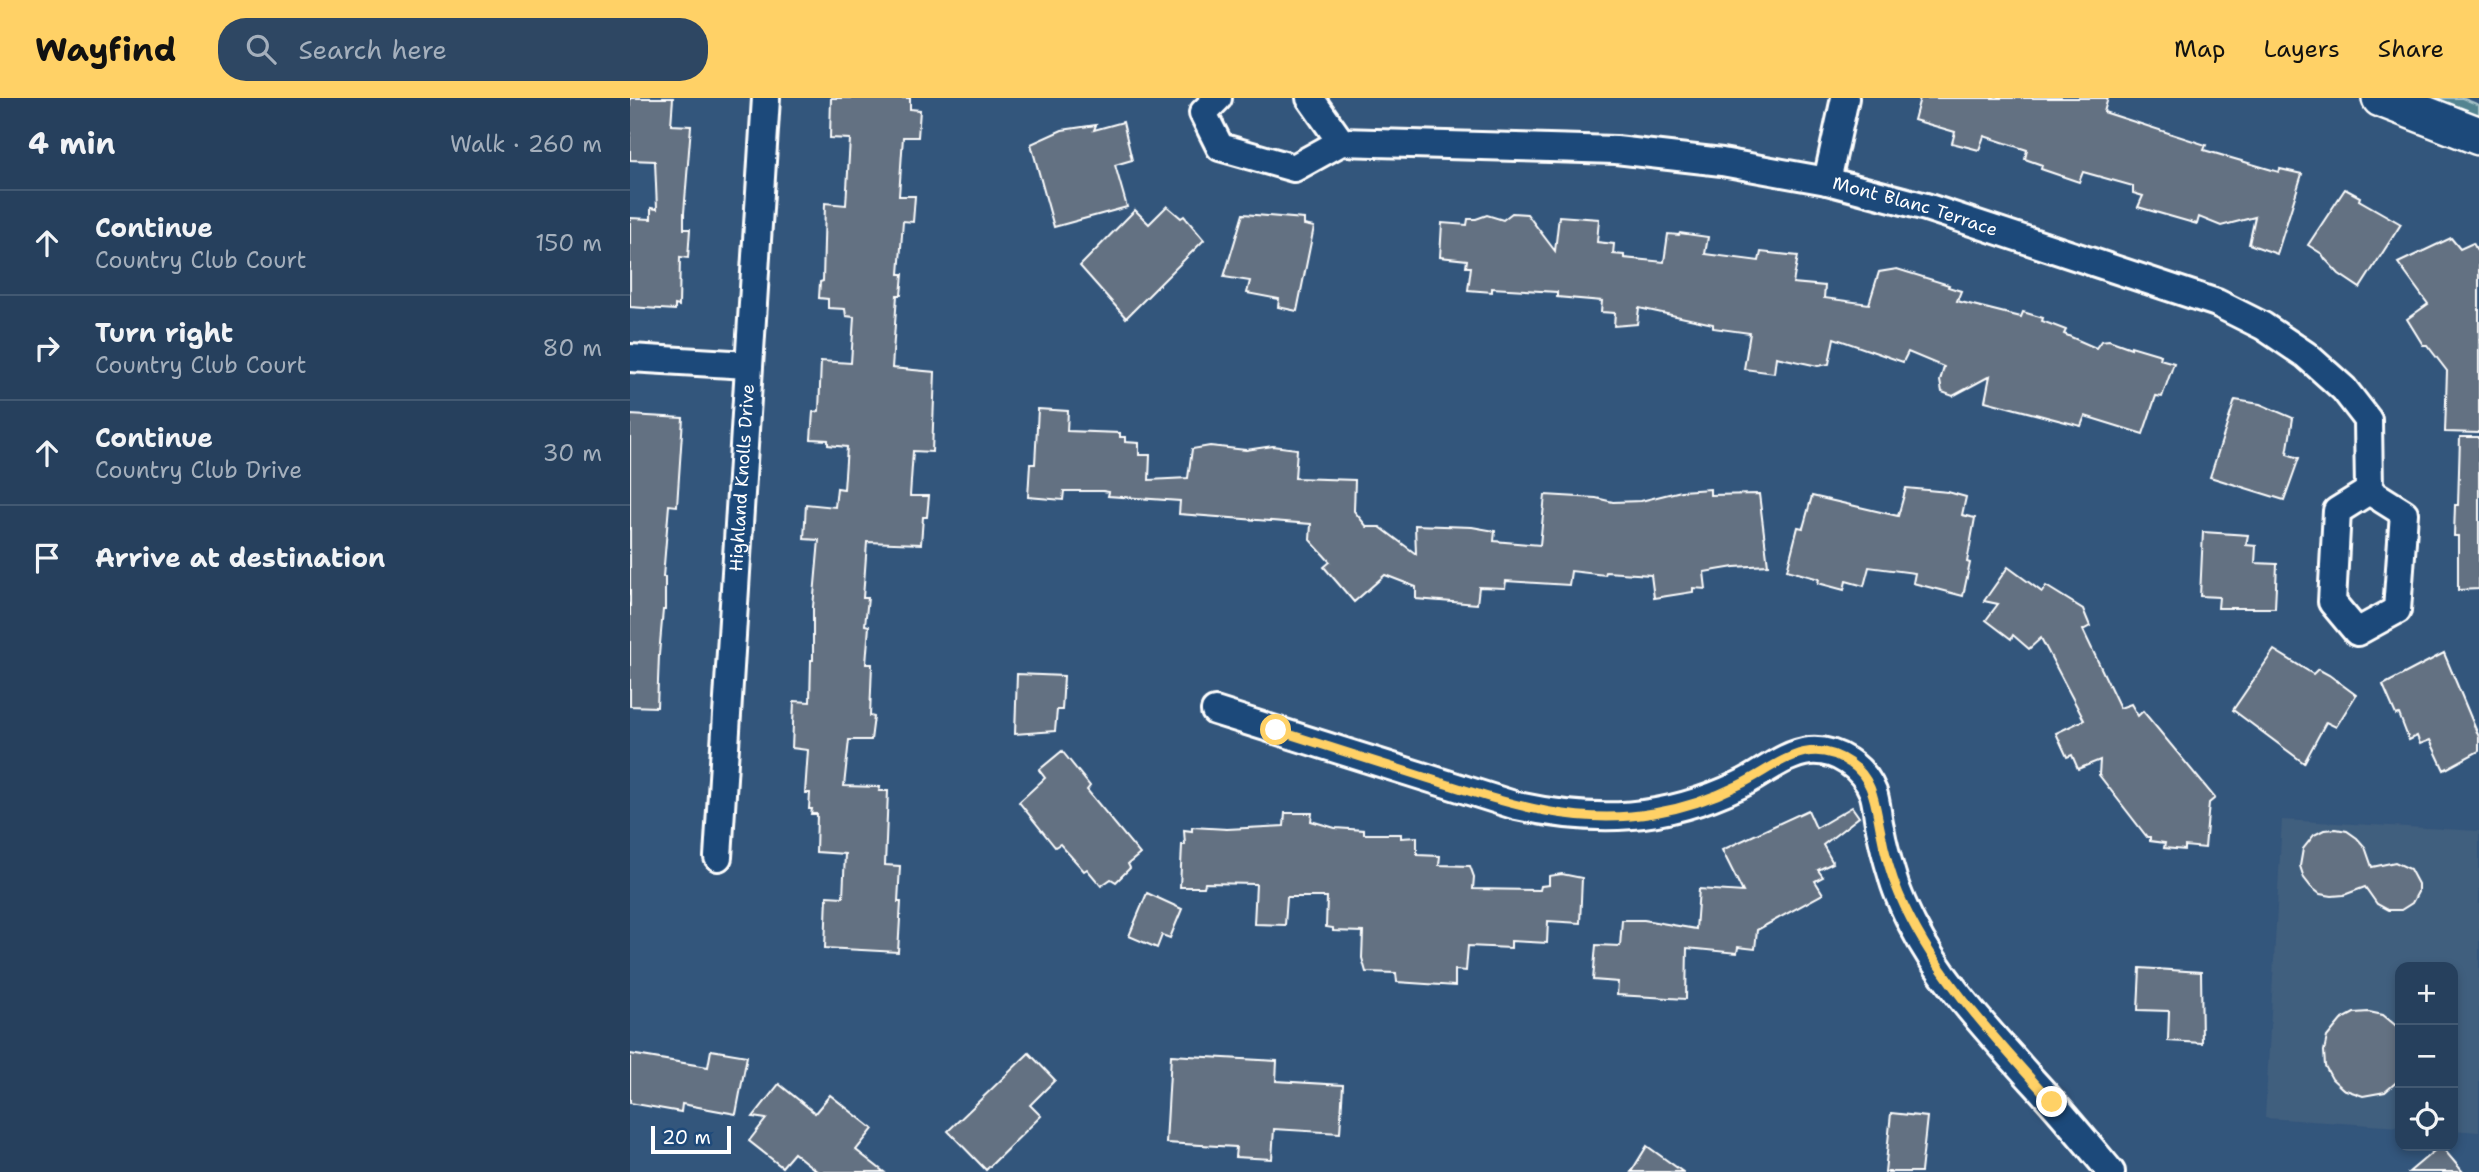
<!DOCTYPE html>
<meta charset="utf-8">
<style>
body{margin:0;font-family:"Shantell Sans",sans-serif;background:#2e4763;color:#f1f3f6}
.controls{position:absolute;right:21px;bottom:21px;display:grid;overflow:hidden;border-radius:14px;box-shadow:0 4px 10px #0003}
.controls button{width:63px;height:63px;display:grid;place-items:center;padding:0;border:0;border-bottom:2px solid #425972;background:#26405d;color:#f1f3f6;font:35px sans-serif}
.scale{position:absolute;left:21px;bottom:18px;width:80px;box-sizing:border-box;padding-left:7px;border:4px solid #fff;border-top:0;font-size:19px;line-height:24px;white-space:nowrap;color:#fff;-webkit-text-stroke:5px #1f4a7a;paint-order:stroke}
.stop{position:absolute;width:21px;height:21px;margin:-16px;border:5px solid #ffd166;border-radius:50%;background:#fff}
.stop.end{background:#ffd166;border-color:#fff;box-shadow:0 2px 7px #0008}
.list{margin:0;padding:0;list-style:none}
h2{display:flex;justify-content:space-between;align-items:center;height:91px;margin:0;padding:0 28px;font-size:30px}
h2 small{font-size:23px;font-weight:400;color:#a4afbc}
.list li{display:grid;grid-template-columns:46px 1fr auto;gap:21px;align-items:center;box-sizing:border-box;height:105px;padding:0 28px;border-top:2px solid #425972}
.list b{display:block;font-size:26px;white-space:nowrap}
.list p{margin:0;font-size:23px;white-space:nowrap;color:#a4afbc}
.list em{font-size:23px;font-style:normal;color:#a4afbc}
.icon{flex:none;width:38px;height:38px;fill:none;stroke:currentColor;stroke-width:2;stroke-linecap:round;stroke-linejoin:round}
.map{position:relative;flex:none;width:1849px;height:1074px;overflow:hidden}
header{display:flex;align-items:center;gap:42px;box-sizing:border-box;height:98px;padding:0 35px;background:#ffd166;color:#111}
header strong{font-size:33px}
nav{display:flex;gap:38px;margin-inline-start:auto;font-size:24px}
.search{width:490px;height:63px;background:#2e4763;display:flex;align-items:center;gap:18px;box-sizing:border-box;padding:0 24px;border-radius:28px;color:#a4afbc;font-size:26px}
main{display:flex}
aside{flex:1;background:#26405d}
.map>svg:first-child{display:block}
.built{fill:#415e7e}
.green{fill:#528490;stroke:#a8c2c8;stroke-width:2}
.building{fill:#637182;stroke:#fff;stroke-width:2}
.lines{fill:none;stroke-linecap:round;stroke-linejoin:round}
.street-casing{stroke:#fff;stroke-width:32}
.secondary-casing{stroke:#fff;stroke-width:42}
.street{stroke:#1f4a7a;stroke-width:26}
.secondary{stroke:#1f4a7a;stroke-width:37}
.route{stroke:#ffd166;stroke-width:9}
.labels{text-anchor:middle;dominant-baseline:central;stroke-width:6;stroke-linejoin:round;paint-order:stroke}
.street-label{font-size:18px;fill:#fff;stroke:#1f4a7a}
</style>
<header>
<strong>Wayfind</strong>
<div class="search"><svg class="icon" aria-label="search" viewBox="0 0 24 24"><circle cx="10" cy="10" r="6"/><path d="M15 15l6 6"/></svg>Search here</div>
<nav><a>Map</a><a>Layers</a><a>Share</a></nav>
</header>
<main>
<aside>
<h2>4 min<small>Walk · 260 m</small></h2>
<ul class="list">
<li><svg class="icon" aria-label="ahead" viewBox="0 0 24 24"><path d="M12 20V5M6 11l6-6 6 6"/></svg><div><b>Continue</b><p>Country Club Court</p></div><em>150 m</em></li>
<li><svg class="icon" aria-label="right" viewBox="0 0 24 24"><path d="M7 20v-9h11M14 6l5 5-5 5"/></svg><div><b>Turn right</b><p>Country Club Court</p></div><em>80 m</em></li>
<li><svg class="icon" aria-label="ahead" viewBox="0 0 24 24"><path d="M12 20V5M6 11l6-6 6 6"/></svg><div><b>Continue</b><p>Country Club Drive</p></div><em>30 m</em></li>
<li><svg class="icon" aria-label="arrive" viewBox="0 0 24 24"><path d="M6 21V4h12l-3 4 3 4H6"/></svg><div><b>Arrive at destination</b></div></li>
</ul>
</aside>
<div class="map">
<svg width="1849" height="1074" viewBox="0 0 1849 1074">
<rect width="100%" height="100%" fill="#33567c"/>
<filter id="ink" filterUnits="userSpaceOnUse"><feTurbulence type="fractalNoise" baseFrequency=".0143" numOctaves="2"/><feDisplacementMap in="SourceGraphic" scale="14" xChannelSelector="R" yChannelSelector="G"/><feConvolveMatrix kernelMatrix="1 2 1 2 8 2 1 2 1" color-interpolation-filters="sRGB"/></filter>
<g filter="url(#ink)">
<path class="built" d="M 1652,722 L 1849,733 L 1849,1034 L 1823,1032 L 1823,869 L 1770,869 L 1770,1029 L 1635,1020 Z"/>
<path class="green" d="M 1789,0 L 1832,0 L 1849,7 L 1849,24 Z"/>
<g class="building">
<path d="M 0,0 L 43,0 L 41,27 L 61,28 L 54,115 L 54,131 L 60,131 L 58,160 L 50,159 L 49,208 L 45,207 L 45,212 L 0,209 L 0,120 L 21,121 L 21,110 L 27,111 L 25,63 L 0,62 Z"/>
<path d="M 201,0 L 280,0 L 280,11 L 290,12 L 288,39 L 273,39 L 269,98 L 285,98 L 283,124 L 273,123 L 269,176 L 273,176 L 271,197 L 267,197 L 262,270 L 305,274 L 302,354 L 283,353 L 280,398 L 299,398 L 297,419 L 293,419 L 291,446 L 237,444 L 233,500 L 238,500 L 235,527 L 239,528 L 236,566 L 242,566 L 240,618 L 244,619 L 241,642 L 219,642 L 214,688 L 250,689 L 249,693 L 258,693 L 255,767 L 270,768 L 268,804 L 271,804 L 268,854 L 195,850 L 197,798 L 213,799 L 215,756 L 186,754 L 187,716 L 181,716 L 182,711 L 179,711 L 180,695 L 175,695 L 178,652 L 162,650 L 164,603 L 180,604 L 181,562 L 183,562 L 183,509 L 189,442 L 174,441 L 176,406 L 205,409 L 207,390 L 214,391 L 217,349 L 198,347 L 198,342 L 181,341 L 183,314 L 189,313 L 191,263 L 221,265 L 224,219 L 216,218 L 215,211 L 198,210 L 198,201 L 189,200 L 190,184 L 193,183 L 195,105 L 216,107 L 220,41 L 200,40 Z"/>
<path d="M 1290,0 L 1478,0 L 1474,14 L 1576,47 L 1574,52 L 1649,74 L 1650,71 L 1672,76 L 1647,156 L 1619,146 L 1625,119 L 1591,128 L 1569,119 L 1567,126 L 1508,109 L 1513,98 L 1503,95 L 1503,88 L 1453,74 L 1449,84 L 1411,71 L 1412,67 L 1395,61 L 1397,52 L 1354,38 L 1349,52 L 1322,45 L 1325,34 L 1284,22 Z"/>
<path d="M 493,24 L 502,62 L 485,67 L 497,109 L 424,129 L 401,46 L 432,32 L 466,27 L 464,32 Z"/>
<path d="M 1715,91 L 1730,99 L 1729,102 L 1771,126 L 1730,190 L 1709,176 L 1695,161 L 1692,156 L 1678,147 Z"/>
<path d="M 537,108 L 551,120 L 554,118 L 574,142 L 496,220 L 450,168 L 505,112 L 519,126 Z"/>
<path d="M 882,115 L 897,116 L 925,153 L 929,118 L 969,121 L 967,144 L 984,146 L 983,156 L 994,157 L 994,160 L 1034,164 L 1038,136 L 1049,137 L 1050,135 L 1078,139 L 1075,156 L 1129,163 L 1131,154 L 1168,158 L 1163,185 L 1195,188 L 1194,200 L 1239,206 L 1249,174 L 1267,171 L 1319,187 L 1318,189 L 1331,193 L 1327,203 L 1391,219 L 1393,214 L 1413,220 L 1412,223 L 1436,232 L 1434,236 L 1466,250 L 1471,243 L 1479,242 L 1501,250 L 1501,248 L 1531,257 L 1530,261 L 1544,265 L 1532,299 L 1526,298 L 1513,336 L 1455,318 L 1451,328 L 1355,303 L 1360,278 L 1323,298 L 1312,294 L 1310,283 L 1314,269 L 1278,254 L 1273,264 L 1204,240 L 1199,266 L 1188,268 L 1146,259 L 1144,275 L 1114,271 L 1120,235 L 1083,230 L 1083,226 L 1009,210 L 1007,226 L 984,228 L 985,215 L 971,214 L 972,203 L 927,199 L 927,194 L 862,190 L 862,194 L 838,192 L 841,169 L 836,169 L 837,162 L 810,159 L 812,125 L 837,127 L 838,121 L 846,121 L 857,117 L 873,122 Z"/>
<path d="M 613,116 L 674,121 L 674,127 L 684,129 L 667,213 L 648,209 L 649,201 L 617,195 L 620,183 L 594,179 Z"/>
<path d="M 1821,140 L 1830,151 L 1843,145 L 1849,156 L 1849,335 L 1815,334 L 1817,273 L 1797,247 L 1793,247 L 1777,221 L 1798,206 L 1768,165 Z"/>
<path d="M 1605,302 L 1630,306 L 1663,320 L 1657,356 L 1669,360 L 1654,402 L 1580,379 Z"/>
<path d="M 408,311 L 438,313 L 437,333 L 490,335 L 490,339 L 495,339 L 495,344 L 509,345 L 509,357 L 520,357 L 519,382 L 558,380 L 562,351 L 580,348 L 616,352 L 643,348 L 667,351 L 665,380 L 725,382 L 724,413 L 737,429 L 750,429 L 786,456 L 785,427 L 842,429 L 865,433 L 864,443 L 910,447 L 915,397 L 966,400 L 983,404 L 1011,403 L 1051,393 L 1080,391 L 1080,397 L 1129,396 L 1138,467 L 1104,469 L 1074,474 L 1076,491 L 1063,490 L 1063,494 L 1024,500 L 1021,477 L 976,474 L 975,477 L 941,473 L 939,487 L 876,483 L 875,490 L 849,489 L 847,506 L 786,501 L 786,489 L 755,477 L 724,504 L 694,469 L 700,464 L 680,442 L 681,426 L 549,416 L 550,403 L 478,398 L 479,394 L 473,393 L 434,393 L 433,402 L 398,399 L 400,366 L 405,366 Z"/>
<path d="M 0,317 L 53,320 L 47,408 L 39,407 L 33,479 L 35,479 L 35,512 L 33,512 L 29,557 L 27,609 L 0,608 Z"/>
<path d="M 1830,339 L 1849,339 L 1849,491 L 1828,492 L 1828,438 L 1824,438 L 1825,407 L 1828,407 Z"/>
<path d="M 1276,390 L 1318,394 L 1336,399 L 1332,417 L 1345,420 L 1337,464 L 1340,465 L 1333,498 L 1283,485 L 1285,475 L 1239,469 L 1234,488 L 1216,483 L 1214,492 L 1188,485 L 1189,481 L 1157,472 L 1168,429 L 1173,430 L 1182,398 L 1268,418 Z"/>
<path d="M 1573,434 L 1618,437 L 1616,447 L 1626,448 L 1625,465 L 1647,466 L 1645,510 L 1588,510 L 1589,499 L 1570,498 Z"/>
<path d="M 1378,469 L 1412,494 L 1416,488 L 1453,511 L 1460,528 L 1453,532 L 1490,610 L 1501,606 L 1508,618 L 1513,613 L 1585,700 L 1579,705 L 1575,750 L 1555,748 L 1555,752 L 1534,750 L 1535,745 L 1520,743 L 1520,739 L 1517,739 L 1469,677 L 1470,662 L 1448,671 L 1442,657 L 1437,659 L 1426,635 L 1454,622 L 1411,540 L 1399,551 L 1383,537 L 1381,541 L 1356,522 L 1368,506 L 1354,503 Z"/>
<path d="M 1644,552 L 1683,576 L 1688,571 L 1699,577 L 1726,597 L 1706,629 L 1696,624 L 1674,665 L 1603,612 Z"/>
<path d="M 1814,555 L 1849,639 L 1849,653 L 1814,672 L 1800,642 L 1790,646 L 1787,638 L 1779,642 L 1769,616 L 1766,617 L 1753,587 Z"/>
<path d="M 387,576 L 434,578 L 432,612 L 427,612 L 425,633 L 385,636 Z"/>
<path d="M 432,653 L 460,688 L 457,692 L 510,756 L 498,766 L 500,770 L 486,784 L 481,781 L 471,788 L 457,771 L 454,773 L 430,746 L 425,749 L 389,704 L 415,680 L 409,672 Z"/>
<path d="M 1222,709 L 1229,719 L 1193,747 L 1203,765 L 1188,772 L 1193,779 L 1185,783 L 1193,796 L 1127,832 L 1125,851 L 1108,849 L 1107,855 L 1057,850 L 1056,901 L 987,897 L 988,884 L 963,882 L 966,847 L 990,848 L 992,822 L 1014,822 L 1066,831 L 1069,791 L 1113,794 L 1092,752 L 1178,712 L 1186,730 Z"/>
<path d="M 655,715 L 682,715 L 681,723 L 705,730 L 734,732 L 734,736 L 771,736 L 771,740 L 787,739 L 787,757 L 810,758 L 809,767 L 840,768 L 844,779 L 843,791 L 910,792 L 911,788 L 919,787 L 919,778 L 932,776 L 952,780 L 950,825 L 918,823 L 917,845 L 881,843 L 881,850 L 838,848 L 836,873 L 825,872 L 825,888 L 767,884 L 766,875 L 736,874 L 732,860 L 733,834 L 703,833 L 703,830 L 696,829 L 697,799 L 657,799 L 655,827 L 624,826 L 626,786 L 575,785 L 574,789 L 550,789 L 552,747 L 555,747 L 554,732 L 562,733 L 562,729 L 597,731 L 654,728 Z"/>
<path d="M 1706,731 L 1717,733 L 1727,740 L 1735,749 L 1742,769 L 1765,764 L 1780,771 L 1788,786 L 1788,794 L 1782,805 L 1771,812 L 1758,812 L 1747,806 L 1735,789 L 1714,797 L 1702,798 L 1690,796 L 1681,789 L 1674,780 L 1670,768 L 1673,751 L 1684,737 L 1694,732 Z"/>
<path d="M 517,795 L 552,811 L 540,840 L 532,837 L 527,850 L 499,838 Z"/>
<path d="M 1510,870 L 1571,874 L 1572,945 L 1538,943 L 1539,913 L 1508,912 Z"/>
<path d="M 1739,914 L 1753,917 L 1770,931 L 1770,981 L 1755,994 L 1733,998 L 1713,991 L 1702,981 L 1695,968 L 1694,953 L 1697,939 L 1711,922 L 1724,915 Z"/>
<path d="M 81,952 L 117,958 L 106,1016 L 52,1006 L 51,1014 L 0,1005 L 0,956 L 78,969 Z"/>
<path d="M 399,955 L 425,982 L 400,1007 L 411,1018 L 356,1072 L 318,1033 Z"/>
<path d="M 541,957 L 647,963 L 646,983 L 713,987 L 710,1035 L 644,1031 L 642,1061 L 605,1059 L 606,1049 L 536,1045 Z"/>
<path d="M 149,986 L 185,1015 L 200,997 L 243,1031 L 226,1052 L 254,1074 L 188,1074 L 164,1055 L 152,1069 L 119,1043 L 136,1021 L 123,1019 Z"/>
<path d="M 1261,1015 L 1297,1019 L 1291,1074 L 1255,1074 Z"/>
<path d="M 1017,1048 L 1053,1074 L 1001,1074 Z"/>
<path d="M 1811,1048 L 1833,1074 L 1779,1074 L 1810,1048 Z"/>
</g>
<g class="lines">
<defs>
<g id="street">
<path id="s1" d="M 588,0 L 573,15 L 590,49 L 664,70 L 711,44 L 986,52 L 1092,64 L 1197,83 L 1296,109 L 1587,205 L 1633,228 L 1676,257 L 1714,291 L 1738,322 L 1739,393"/>
<path d="M 680,0 L 711,44"/>
<path d="M 1197,83 L 1215,0"/>
<path d="M 0,260 L 118,267"/>
<path d="M 1739,393 L 1774,415 L 1767,512 L 1727,534 L 1702,504 L 1707,413 Z"/>
<path d="M 585,613 L 887,708 C 967,725 1034,723 1109,687 C 1133,676 1153,656 1180,653 C 1207,651 1233,669 1243,694 C 1247,705 1247,718 1250,730 C 1253,746 1257,761 1262,777 C 1266,793 1274,810 1282,826 C 1311,884 1359,933 1401,981 C 1429,1011 1455,1043 1481,1074"/>
<path id="s2" d="M 88,759 L 136,0"/>
</g>
<path id="secondary" d="M 1751,0 L 1849,38"/>
</defs>
<use href="#street" class="street-casing"/>
<use href="#secondary" class="secondary-casing"/>
<use href="#street" class="street"/>
<use href="#secondary" class="secondary"/>
</g>
</g>
<g class="lines" filter="url(#ink)">
<path class="route" d="M 646,632 C 696,648 747,664 797,680 C 874,704 943,729 1024,715 C 1054,710 1083,700 1109,687 C 1146,669 1178,635 1220,665 C 1243,680 1245,705 1250,730 C 1254,752 1260,775 1269,796 C 1303,876 1364,939 1422,1004"/>
</g>
<g class="labels">
<g class="street-label">
<text stroke="none"><textPath href="#s1" startOffset="770">Mont Blanc Terrace</textPath></text>
<text stroke="none"><textPath href="#s2" startOffset="380">Highland Knolls Drive</textPath></text>
</g>
</g>
</svg>
<div class="controls">
<button>+</button>
<button>−</button>
<button><svg class="icon" aria-label="locate" viewBox="0 0 24 24"><circle cx="12" cy="12" r="6"/><path d="M12 2v4M12 18v4M2 12h4M18 12h4"/></svg></button>
</div>
<div class="scale">20 m</div>
<div class="stop" style="left:646px;top:632px"></div>
<div class="stop end" style="left:1422px;top:1004px"></div>
</div>
</main>
